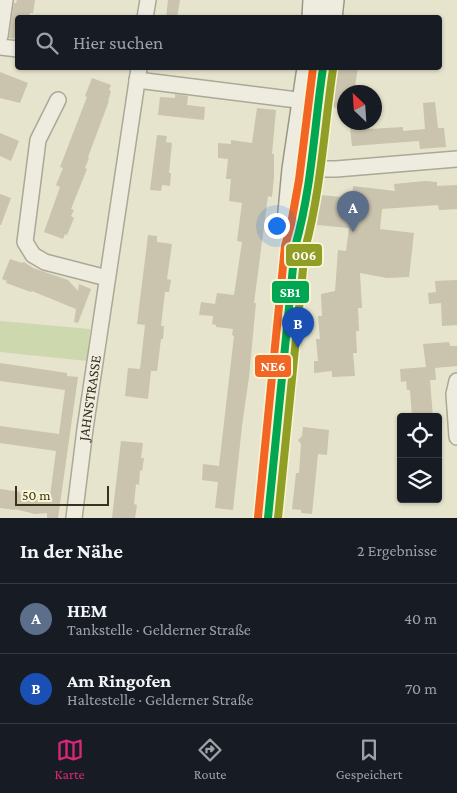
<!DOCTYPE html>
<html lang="de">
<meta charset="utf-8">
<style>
body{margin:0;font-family:"Crimson Pro",serif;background:#20242c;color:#f1f3f6}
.controls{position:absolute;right:15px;bottom:15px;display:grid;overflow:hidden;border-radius:5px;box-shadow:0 1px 4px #0004}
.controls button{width:45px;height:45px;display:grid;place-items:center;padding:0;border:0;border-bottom:1px solid #363941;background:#171b24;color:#f1f3f6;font:25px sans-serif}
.compass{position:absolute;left:337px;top:85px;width:45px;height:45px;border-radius:50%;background:#171b24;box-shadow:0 1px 4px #0004;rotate:335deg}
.scale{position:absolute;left:15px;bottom:12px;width:94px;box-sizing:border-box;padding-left:5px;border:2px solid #3a321d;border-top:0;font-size:14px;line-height:18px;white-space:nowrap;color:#3a321d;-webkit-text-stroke:4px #f7f5d2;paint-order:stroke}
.you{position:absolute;left:276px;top:225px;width:18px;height:18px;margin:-12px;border:4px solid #fff;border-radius:50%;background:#1a73e8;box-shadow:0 0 0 8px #1a73e833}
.badge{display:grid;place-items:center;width:32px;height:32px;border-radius:50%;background:#db2777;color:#fff;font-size:16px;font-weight:700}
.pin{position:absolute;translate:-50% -41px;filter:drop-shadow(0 1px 2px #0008)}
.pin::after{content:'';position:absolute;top:26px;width:18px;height:15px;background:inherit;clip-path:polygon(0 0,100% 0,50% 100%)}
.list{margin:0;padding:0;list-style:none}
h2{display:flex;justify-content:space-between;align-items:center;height:65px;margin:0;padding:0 20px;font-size:21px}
h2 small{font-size:16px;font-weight:400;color:#9ea1a6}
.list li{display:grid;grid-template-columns:32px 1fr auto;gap:15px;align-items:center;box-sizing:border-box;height:70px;padding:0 20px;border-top:1px solid #363941}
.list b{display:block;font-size:19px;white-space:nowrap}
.list p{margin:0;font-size:16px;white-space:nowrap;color:#9ea1a6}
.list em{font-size:16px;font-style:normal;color:#9ea1a6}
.icon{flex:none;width:28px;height:28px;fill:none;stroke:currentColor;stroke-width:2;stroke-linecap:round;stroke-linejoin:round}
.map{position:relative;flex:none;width:457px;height:518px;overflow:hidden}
.search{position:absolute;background:#171b24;box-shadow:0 1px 4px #0004;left:15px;right:15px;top:15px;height:55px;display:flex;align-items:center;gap:12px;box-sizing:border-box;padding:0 18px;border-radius:5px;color:#9ea1a6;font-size:19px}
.sheet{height:205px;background:#171b24}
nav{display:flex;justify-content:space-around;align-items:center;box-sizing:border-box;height:70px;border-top:1px solid #363941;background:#171b24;font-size:14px;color:#9ea1a6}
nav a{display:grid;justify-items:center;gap:2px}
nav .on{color:#db2777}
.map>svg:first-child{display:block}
.green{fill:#ced8ae}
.building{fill:#cac3ad}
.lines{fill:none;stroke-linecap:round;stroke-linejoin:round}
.street-casing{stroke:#aba896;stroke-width:18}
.secondary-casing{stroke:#9b9785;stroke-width:24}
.street{stroke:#eeecdf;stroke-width:15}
.secondary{stroke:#eeecdf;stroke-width:21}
.bus-1-casing{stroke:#f7f5d2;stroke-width:11}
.bus-2-casing{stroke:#f7f5d2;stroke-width:11}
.bus-3-casing{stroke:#f7f5d2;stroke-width:11}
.bus-1{stroke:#00a651;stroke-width:8}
.bus-2{stroke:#909e25;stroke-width:8}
.bus-3{stroke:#f26522;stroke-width:8}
.labels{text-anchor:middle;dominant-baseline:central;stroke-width:5;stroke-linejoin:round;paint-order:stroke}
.street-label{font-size:15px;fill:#3a321d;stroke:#f7f5d2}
.line-badge{stroke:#f7f5d2;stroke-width:2}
.badge-label{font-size:14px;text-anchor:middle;font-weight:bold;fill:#fff}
</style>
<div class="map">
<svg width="457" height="518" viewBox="0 0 457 518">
<rect width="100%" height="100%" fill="#e6e4cc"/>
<path class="green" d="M 0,321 L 90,329 L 87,361 L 0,352 Z"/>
<g class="building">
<path d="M 17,0 L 35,0 L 33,13 L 30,13 L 29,18 L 18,18 L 18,39 L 9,38 L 14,3 L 16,3 Z"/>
<path d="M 168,0 L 180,0 L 177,18 L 166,18 Z"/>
<path d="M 336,68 L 358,68 L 354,92 L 344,92 L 344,109 L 331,107 Z"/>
<path d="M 0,72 L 28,83 L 20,103 L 0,98 Z"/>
<path d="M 92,78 L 111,85 L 109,90 L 111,91 L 108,101 L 109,101 L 88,157 L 89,158 L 85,168 L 87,169 L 71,209 L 74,210 L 71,216 L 74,218 L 67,235 L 65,234 L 63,239 L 44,232 L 60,187 L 56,185 L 63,168 L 60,167 L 87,97 L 85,96 Z"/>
<path d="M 175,94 L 188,96 L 187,105 L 205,107 L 204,120 L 158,115 L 160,97 L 175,98 Z"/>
<path d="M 435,102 L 438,128 L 444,128 L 446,147 L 420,149 L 419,141 L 352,146 L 350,128 L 368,126 L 369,129 L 403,127 L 403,131 L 425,129 L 423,103 Z"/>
<path d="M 257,108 L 276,110 L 272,154 L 274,154 L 274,176 L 272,197 L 268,196 L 254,303 L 256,303 L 249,377 L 242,426 L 233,510 L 215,508 L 218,482 L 202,480 L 203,464 L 219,466 L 234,336 L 232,335 L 233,329 L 216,327 L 216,325 L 212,324 L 213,316 L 199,315 L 201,302 L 215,304 L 217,293 L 234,295 L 242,242 L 237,241 L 242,203 L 229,201 L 231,179 L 226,179 L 228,159 L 218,158 L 218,143 L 231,144 L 231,140 L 252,143 Z"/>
<path d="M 0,133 L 19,141 L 11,161 L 0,156 Z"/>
<path d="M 157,135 L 167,136 L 166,142 L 172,143 L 169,173 L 171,173 L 170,186 L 162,185 L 161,191 L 150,190 Z"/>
<path d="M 425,181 L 437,182 L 437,186 L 457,185 L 457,209 L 439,210 L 438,205 L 382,209 L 380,229 L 414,233 L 409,277 L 387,278 L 360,273 L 362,308 L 358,308 L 359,331 L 356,331 L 357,353 L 353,353 L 355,376 L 332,377 L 332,371 L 314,373 L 314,361 L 318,361 L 316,339 L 320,339 L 318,316 L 322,316 L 321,294 L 335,291 L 338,250 L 346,251 L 349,228 L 317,225 L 320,195 L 352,198 L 353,186 L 395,191 L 394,184 Z"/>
<path d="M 0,194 L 11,198 L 1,225 L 0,225 Z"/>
<path d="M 148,235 L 157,236 L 157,242 L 172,244 L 167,279 L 171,280 L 169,292 L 165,292 L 161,326 L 164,326 L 163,339 L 161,339 L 157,371 L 151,371 L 148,399 L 125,396 L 128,368 L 140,369 L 145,325 L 137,324 Z"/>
<path d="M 10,259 L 22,263 L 24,262 L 33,268 L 68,280 L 78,291 L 79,284 L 91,289 L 78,323 L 74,322 L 76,309 L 32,291 L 31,292 L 6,283 L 7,281 L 2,279 Z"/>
<path d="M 457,280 L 457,325 L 442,326 L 441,303 L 429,304 L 428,293 L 436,292 L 435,281 Z"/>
<path d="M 449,342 L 450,346 L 457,346 L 457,366 L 435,368 L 436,380 L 430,380 L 433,417 L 412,417 L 410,390 L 407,390 L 406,381 L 401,382 L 400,369 L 426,367 L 423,344 Z"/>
<path d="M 0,363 L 67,373 L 67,376 L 78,377 L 58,518 L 47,518 L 47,513 L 35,514 L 15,509 L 15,510 L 0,508 L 0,489 L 50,496 L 56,451 L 0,443 L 0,426 L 59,434 L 65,390 L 0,381 Z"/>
<path d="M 303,427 L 329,430 L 327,455 L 318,454 L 312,514 L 301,513 L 301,510 L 292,509 L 296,473 L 299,473 L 301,444 L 298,440 L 302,436 Z"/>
<path d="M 121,441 L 143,443 L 141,458 L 144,458 L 142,471 L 140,470 L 139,485 L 136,484 L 134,504 L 137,505 L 135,518 L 112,518 Z"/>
</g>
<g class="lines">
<defs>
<g id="street">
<path d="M 145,18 L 148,0"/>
<path d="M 0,36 L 5,0"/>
<path d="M 0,47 L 18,49"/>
<path d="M 137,80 L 313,102"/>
<path d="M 58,100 L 38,140 L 25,242 L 33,255 L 45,262 L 107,278"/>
<path d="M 302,169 L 336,169 L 457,159"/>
<path d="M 457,381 L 454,394 L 457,437"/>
<path id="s1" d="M 74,518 L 85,429 L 139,68"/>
</g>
<g id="secondary">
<path d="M 313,18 L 314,0"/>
<path d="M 331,18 L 333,0"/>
<path d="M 288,223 L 293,169 L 308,68"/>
<path d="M 268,518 L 295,247 C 313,192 313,126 323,68"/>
</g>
</defs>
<use href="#street" class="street-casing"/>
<use href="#secondary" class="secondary-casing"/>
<use href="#street" class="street"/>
<use href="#secondary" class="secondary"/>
<defs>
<path id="bus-1" d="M 268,518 L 295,247 C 312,188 314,128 323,68"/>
<path id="bus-2" d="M 278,518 L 305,249 C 321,190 324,130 333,69"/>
<path id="bus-3" d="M 258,517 L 285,246 L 291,224 L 299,180 L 313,68"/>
</defs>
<use href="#bus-1" class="bus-1-casing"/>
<use href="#bus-2" class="bus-2-casing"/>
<use href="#bus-3" class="bus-3-casing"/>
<use href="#bus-1" class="bus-1"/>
<use href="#bus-2" class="bus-2"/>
<use href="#bus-3" class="bus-3"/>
</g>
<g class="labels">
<g class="street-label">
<text stroke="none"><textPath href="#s1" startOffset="121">JAHNSTRASSE</textPath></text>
</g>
</g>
<g class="line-badge">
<rect x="285" y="243" width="38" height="24" rx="5" fill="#909e25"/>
<rect x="271" y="280" width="39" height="24" rx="5" fill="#00a651"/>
<rect x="254" y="354" width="38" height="24" rx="5" fill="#f26522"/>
</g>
<g class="badge-label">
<text x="304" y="260">006</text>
<text x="290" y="297">SB1</text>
<text x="273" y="371">NE6</text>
</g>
</svg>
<div class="controls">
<button><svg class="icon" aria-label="locate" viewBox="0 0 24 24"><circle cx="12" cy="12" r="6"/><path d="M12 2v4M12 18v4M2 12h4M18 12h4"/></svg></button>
<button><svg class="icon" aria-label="layers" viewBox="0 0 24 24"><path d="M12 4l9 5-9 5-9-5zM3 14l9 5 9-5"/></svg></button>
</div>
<svg class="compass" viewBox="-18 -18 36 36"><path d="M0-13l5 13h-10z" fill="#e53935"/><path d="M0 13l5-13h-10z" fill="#9ea1a6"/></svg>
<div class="scale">50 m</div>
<div class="you"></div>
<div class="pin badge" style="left:353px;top:232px;background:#5c6f8a">A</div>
<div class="pin badge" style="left:298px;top:348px;background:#1a4fb4">B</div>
<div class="search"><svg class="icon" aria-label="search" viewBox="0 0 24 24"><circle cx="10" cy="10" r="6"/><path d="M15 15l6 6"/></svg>Hier suchen</div>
</div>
<section class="sheet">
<h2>In der Nähe<small>2 Ergebnisse</small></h2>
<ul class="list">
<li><span class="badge" style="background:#5c6f8a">A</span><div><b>HEM</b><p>Tankstelle · Gelderner Straße</p></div><em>40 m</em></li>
<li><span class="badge" style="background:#1a4fb4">B</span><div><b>Am Ringofen</b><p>Haltestelle · Gelderner Straße</p></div><em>70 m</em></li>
</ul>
</section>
<nav>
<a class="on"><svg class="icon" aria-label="map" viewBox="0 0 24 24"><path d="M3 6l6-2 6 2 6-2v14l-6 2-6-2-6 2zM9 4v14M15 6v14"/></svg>Karte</a>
<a><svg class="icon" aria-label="directions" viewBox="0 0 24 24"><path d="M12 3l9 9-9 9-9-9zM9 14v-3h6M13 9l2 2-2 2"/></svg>Route</a>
<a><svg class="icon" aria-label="saved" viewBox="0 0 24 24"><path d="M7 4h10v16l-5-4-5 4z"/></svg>Gespeichert</a>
</nav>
